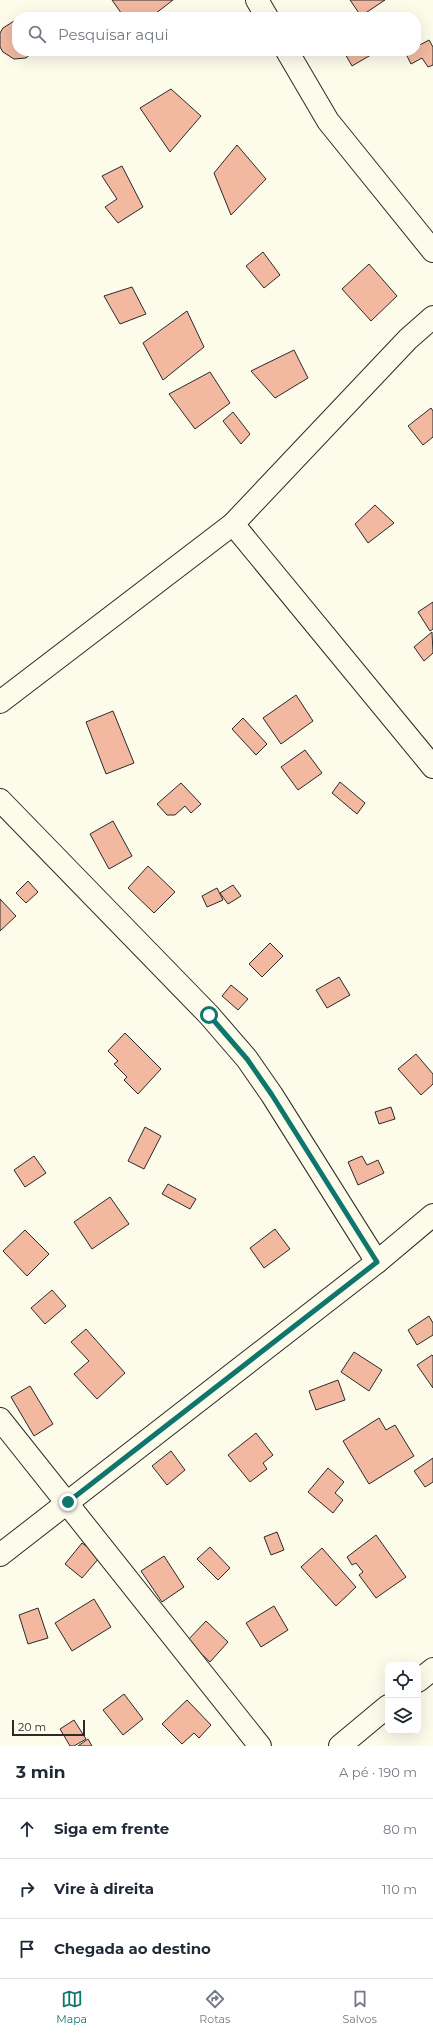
<!DOCTYPE html>
<html lang="pt">
<meta charset="utf-8">
<style>
body{margin:0;font-family:Montserrat,sans-serif;background:#f2f2f3;color:#1f2937}
.controls{position:absolute;right:12px;bottom:12px;display:grid;overflow:hidden;border-radius:8px;box-shadow:0 4px 16px #0002}
.controls button{width:36px;height:36px;display:grid;place-items:center;padding:0;border:0;border-bottom:1px solid #e0e1e3;background:#fff;color:#1f2937;font:20px sans-serif}
.scale{position:absolute;left:12px;bottom:10px;width:73px;box-sizing:border-box;padding-left:4px;border:2px solid #2b2b2b;border-top:0;font-size:11px;line-height:14px;white-space:nowrap;color:#2b2b2b;-webkit-text-stroke:3px #fdfbea;paint-order:stroke}
.stop{position:absolute;width:12px;height:12px;margin:-9px;border:3px solid #0f766e;border-radius:50%;background:#fff}
.stop.end{background:#0f766e;border-color:#fff;box-shadow:0 1px 4px #0008}
.list{margin:0;padding:0;list-style:none}
h2{display:flex;justify-content:space-between;align-items:center;height:52px;margin:0;padding:0 16px;font-size:17px}
h2 small{font-size:13px;font-weight:400;color:#747a83}
.list li{display:grid;grid-template-columns:26px 1fr auto;gap:12px;align-items:center;box-sizing:border-box;height:60px;padding:0 16px;border-top:1px solid #e0e1e3}
.list b{display:block;font-size:15px;white-space:nowrap}
.list em{font-size:13px;font-style:normal;color:#747a83}
.icon{flex:none;width:22px;height:22px;fill:none;stroke:currentColor;stroke-width:2;stroke-linecap:round;stroke-linejoin:round}
.map{position:relative;flex:none;width:433px;height:1746px;overflow:hidden}
.search{position:absolute;background:#fff;box-shadow:0 4px 16px #0002;left:12px;right:12px;top:12px;height:44px;display:flex;align-items:center;gap:10px;box-sizing:border-box;padding:0 14px;border-radius:16px;color:#747a83;font-size:15px}
.sheet{height:232px;background:#fff}
nav{display:flex;justify-content:space-around;align-items:center;box-sizing:border-box;height:56px;border-top:1px solid #e0e1e3;background:#fff;font-size:11px;color:#747a83}
nav a{display:grid;justify-items:center;gap:2px}
nav .on{color:#0f766e}
.map>svg:first-child{display:block}
.building{fill:#f2b8a0;stroke:#2b2b2b}
.lines{fill:none;stroke-linecap:round;stroke-linejoin:round}
.minor-casing{stroke:#2b2b2b;stroke-width:24}
.minor{stroke:#fdfbea;stroke-width:22}
.route{stroke:#0f766e;stroke-width:5}
</style>
<div class="map">
<svg width="433" height="1746" viewBox="0 0 433 1746">
<rect width="100%" height="100%" fill="#fdfbea"/>
<g class="building">
<path d="M 112,0 L 173,0 L 151,17 L 124,17 Z"/>
<path d="M 350,0 L 385,0 L 361,16 Z"/>
<path d="M 14,21 L 17,21 L 17,51 L 34,51 L 26,58 L 14,59 L 3,52 L 0,47 L 0,33 L 3,28 Z"/>
<path d="M 429,40 L 433,47 L 433,65 L 428,67 L 422,58 L 411,64 L 405,52 L 416,51 L 416,47 Z"/>
<path d="M 346,51 L 375,51 L 376,52 L 352,66 L 344,52 Z"/>
<path d="M 171,89 L 201,116 L 170,152 L 140,108 Z"/>
<path d="M 237,145 L 266,179 L 231,215 L 214,173 Z"/>
<path d="M 122,166 L 143,207 L 118,223 L 105,207 L 117,199 L 102,176 Z"/>
<path d="M 263,252 L 280,275 L 264,288 L 246,266 Z"/>
<path d="M 369,264 L 397,296 L 371,321 L 342,289 Z"/>
<path d="M 132,287 L 146,314 L 120,324 L 104,296 Z"/>
<path d="M 187,311 L 204,347 L 163,380 L 143,343 Z"/>
<path d="M 294,350 L 308,378 L 275,398 L 251,371 Z"/>
<path d="M 210,372 L 230,403 L 195,429 L 169,394 Z"/>
<path d="M 431,408 L 433,411 L 433,437 L 423,445 L 408,426 Z"/>
<path d="M 233,412 L 250,434 L 241,444 L 223,421 Z"/>
<path d="M 375,505 L 394,523 L 368,543 L 355,524 Z"/>
<path d="M 433,602 L 433,629 L 430,631 L 418,612 Z"/>
<path d="M 432,632 L 433,653 L 424,661 L 414,647 Z"/>
<path d="M 296,695 L 313,721 L 281,744 L 263,718 Z"/>
<path d="M 113,711 L 134,763 L 106,774 L 86,722 Z"/>
<path d="M 243,718 L 267,744 L 256,755 L 232,729 Z"/>
<path d="M 305,750 L 322,773 L 298,790 L 281,767 Z"/>
<path d="M 340,782 L 365,803 L 357,814 L 332,793 Z"/>
<path d="M 181,783 L 201,804 L 191,813 L 185,806 L 175,815 L 167,815 L 157,804 Z"/>
<path d="M 113,821 L 132,856 L 109,869 L 90,834 Z"/>
<path d="M 148,866 L 175,892 L 154,913 L 128,888 Z"/>
<path d="M 28,881 L 38,892 L 26,903 L 16,893 Z"/>
<path d="M 233,885 L 241,896 L 228,904 L 220,893 Z"/>
<path d="M 217,888 L 223,900 L 207,907 L 202,896 Z"/>
<path d="M 0,899 L 16,916 L 0,931 Z"/>
<path d="M 270,943 L 283,956 L 262,977 L 249,964 Z"/>
<path d="M 339,977 L 350,995 L 327,1008 L 316,990 Z"/>
<path d="M 231,985 L 248,999 L 238,1010 L 222,996 Z"/>
<path d="M 125,1033 L 161,1069 L 138,1094 L 124,1080 L 127,1077 L 114,1064 L 118,1061 L 108,1051 Z"/>
<path d="M 416,1054 L 433,1074 L 433,1084 L 421,1095 L 398,1069 Z"/>
<path d="M 391,1107 L 395,1119 L 379,1124 L 375,1112 Z"/>
<path d="M 145,1127 L 161,1136 L 144,1169 L 128,1161 Z"/>
<path d="M 34,1156 L 46,1173 L 25,1187 L 14,1170 Z"/>
<path d="M 362,1156 L 367,1165 L 378,1160 L 384,1173 L 358,1185 L 348,1162 Z"/>
<path d="M 168,1184 L 196,1199 L 190,1209 L 162,1194 Z"/>
<path d="M 110,1197 L 129,1224 L 92,1249 L 74,1222 Z"/>
<path d="M 275,1229 L 290,1249 L 264,1268 L 250,1248 Z"/>
<path d="M 25,1230 L 49,1254 L 27,1276 L 3,1251 Z"/>
<path d="M 52,1290 L 66,1306 L 45,1324 L 31,1308 Z"/>
<path d="M 429,1316 L 433,1323 L 433,1335 L 417,1345 L 408,1330 Z"/>
<path d="M 86,1329 L 125,1373 L 97,1399 L 74,1374 L 89,1361 L 71,1342 Z"/>
<path d="M 354,1352 L 382,1370 L 369,1391 L 341,1372 Z"/>
<path d="M 432,1355 L 433,1356 L 433,1388 L 417,1365 Z"/>
<path d="M 338,1380 L 345,1400 L 316,1410 L 309,1391 Z"/>
<path d="M 30,1386 L 53,1424 L 34,1436 L 11,1397 Z"/>
<path d="M 379,1418 L 386,1430 L 395,1425 L 414,1456 L 369,1484 L 343,1441 Z"/>
<path d="M 256,1433 L 273,1455 L 263,1463 L 267,1469 L 250,1482 L 228,1455 Z"/>
<path d="M 171,1451 L 185,1470 L 167,1485 L 152,1466 Z"/>
<path d="M 433,1458 L 433,1482 L 425,1487 L 414,1471 Z"/>
<path d="M 328,1468 L 344,1482 L 335,1493 L 343,1500 L 333,1513 L 308,1492 Z"/>
<path d="M 277,1532 L 284,1550 L 271,1555 L 264,1537 Z"/>
<path d="M 376,1535 L 406,1577 L 376,1598 L 359,1575 L 363,1572 L 356,1563 L 352,1565 L 347,1557 Z"/>
<path d="M 82,1543 L 100,1557 L 82,1578 L 65,1564 Z"/>
<path d="M 210,1547 L 230,1568 L 218,1580 L 197,1559 Z"/>
<path d="M 322,1548 L 356,1587 L 336,1606 L 301,1567 Z"/>
<path d="M 164,1556 L 184,1587 L 162,1602 L 141,1571 Z"/>
<path d="M 94,1599 L 111,1627 L 72,1651 L 55,1623 Z"/>
<path d="M 274,1606 L 288,1630 L 261,1647 L 246,1623 Z"/>
<path d="M 38,1608 L 48,1638 L 28,1644 L 19,1615 Z"/>
<path d="M 206,1621 L 228,1642 L 210,1662 L 187,1641 Z"/>
<path d="M 124,1694 L 143,1719 L 123,1735 L 103,1710 Z"/>
<path d="M 187,1700 L 211,1725 L 199,1738 L 194,1733 L 182,1744 L 162,1724 Z"/>
<path d="M 74,1720 L 86,1739 L 74,1746 L 70,1746 L 60,1729 Z"/>
<path d="M 88,1739 L 92,1746 L 78,1746 Z"/>
</g>
<g class="lines">
<defs>
<g id="minor">
<path d="M 257,0 L 267,17"/>
<path d="M 287,51 L 328,121 L 433,251"/>
<path d="M 233,524 L 433,767"/>
<path d="M 0,702 L 233,524 L 408,339 L 433,317"/>
<path d="M 0,800 L 209,1015 L 247,1059 L 272,1095 L 377,1262"/>
<path d="M 0,1419 L 260,1746"/>
<path d="M 0,1555 L 377,1262 L 433,1215"/>
<path d="M 418,1681 L 433,1669"/>
<path d="M 340,1746 L 388,1706"/>
</g>
</defs>
<use href="#minor" class="minor-casing"/>
<use href="#minor" class="minor"/>
</g>
<g class="lines">
<path class="route" d="M 68,1502 L 377,1262 L 272,1095 L 247,1059 L 209,1015"/>
</g>
</svg>
<div class="controls">
<button><svg class="icon" aria-label="locate" viewBox="0 0 24 24"><circle cx="12" cy="12" r="6"/><path d="M12 2v4M12 18v4M2 12h4M18 12h4"/></svg></button>
<button><svg class="icon" aria-label="layers" viewBox="0 0 24 24"><path d="M12 4l9 5-9 5-9-5zM3 14l9 5 9-5"/></svg></button>
</div>
<div class="scale">20 m</div>
<div class="stop" style="left:209px;top:1015px"></div>
<div class="stop end" style="left:68px;top:1502px"></div>
<div class="search"><svg class="icon" aria-label="search" viewBox="0 0 24 24"><circle cx="10" cy="10" r="6"/><path d="M15 15l6 6"/></svg>Pesquisar aqui</div>
</div>
<section class="sheet">
<h2>3 min<small>A pé · 190 m</small></h2>
<ul class="list">
<li><svg class="icon" aria-label="ahead" viewBox="0 0 24 24"><path d="M12 20V5M6 11l6-6 6 6"/></svg><div><b>Siga em frente</b></div><em>80 m</em></li>
<li><svg class="icon" aria-label="right" viewBox="0 0 24 24"><path d="M7 20v-9h11M14 6l5 5-5 5"/></svg><div><b>Vire à direita</b></div><em>110 m</em></li>
<li><svg class="icon" aria-label="arrive" viewBox="0 0 24 24"><path d="M6 21V4h12l-3 4 3 4H6"/></svg><div><b>Chegada ao destino</b></div></li>
</ul>
</section>
<nav>
<a class="on"><svg class="icon" aria-label="map" viewBox="0 0 24 24"><path d="M3 6l6-2 6 2 6-2v14l-6 2-6-2-6 2zM9 4v14M15 6v14"/></svg>Mapa</a>
<a><svg class="icon" aria-label="directions" viewBox="0 0 24 24"><path d="M12 3l9 9-9 9-9-9zM9 14v-3h6M13 9l2 2-2 2"/></svg>Rotas</a>
<a><svg class="icon" aria-label="saved" viewBox="0 0 24 24"><path d="M7 4h10v16l-5-4-5 4z"/></svg>Salvos</a>
</nav>
